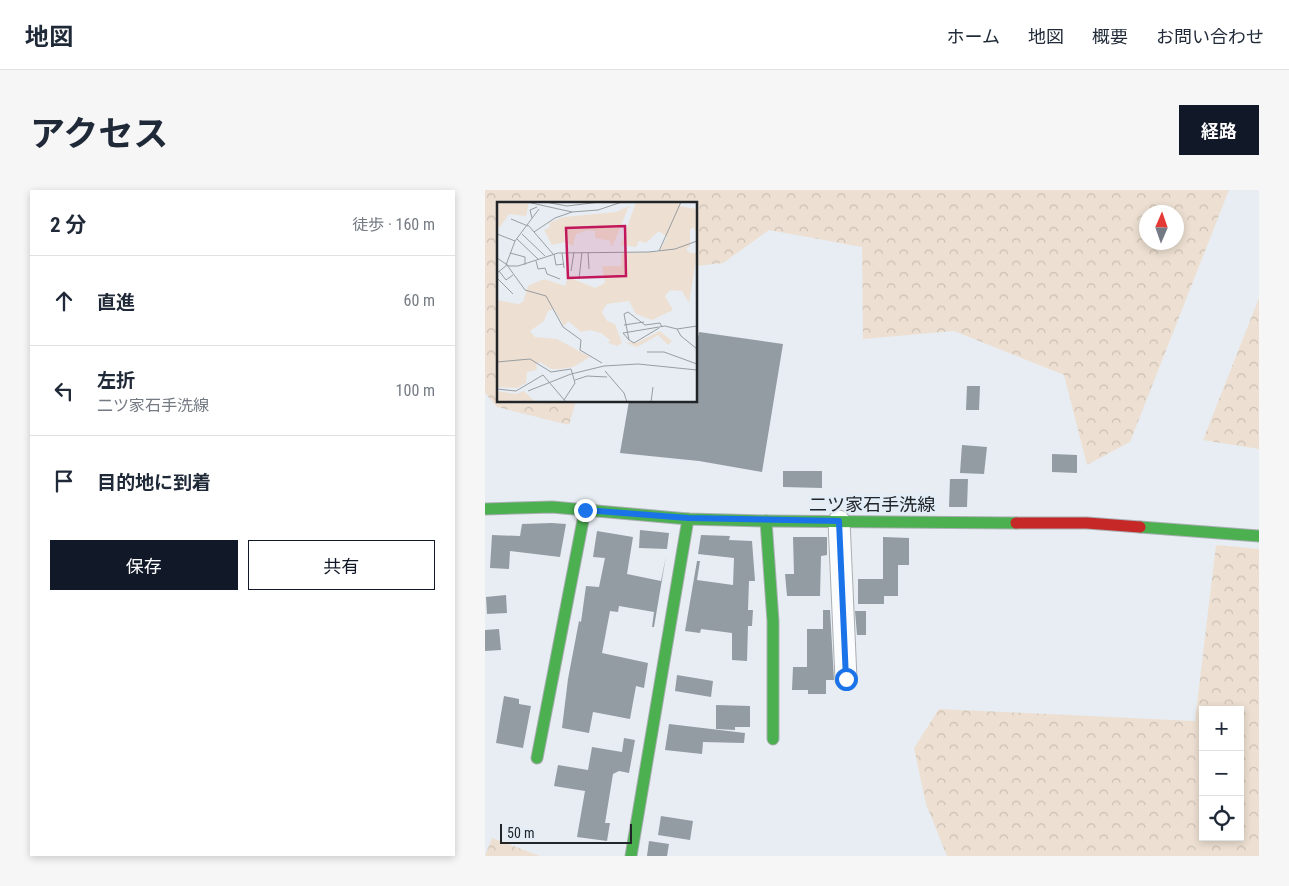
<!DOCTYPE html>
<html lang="ja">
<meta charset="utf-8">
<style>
body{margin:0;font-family:"Roboto Condensed","Noto Sans JP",sans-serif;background:#f6f6f7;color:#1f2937}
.controls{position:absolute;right:15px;bottom:15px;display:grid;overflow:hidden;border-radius:0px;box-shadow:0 2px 8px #0003}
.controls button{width:45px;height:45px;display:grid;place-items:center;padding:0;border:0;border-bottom:1px solid #e0e1e3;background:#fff;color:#1f2937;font:25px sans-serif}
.compass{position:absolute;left:654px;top:15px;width:45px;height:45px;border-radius:50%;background:#fff;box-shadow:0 2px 8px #0003;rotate:2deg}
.scale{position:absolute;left:15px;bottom:12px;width:132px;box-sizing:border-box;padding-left:5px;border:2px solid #212528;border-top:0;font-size:14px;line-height:18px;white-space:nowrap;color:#212528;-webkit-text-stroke:4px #e2edf7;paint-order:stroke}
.stop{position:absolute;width:15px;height:15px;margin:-11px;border:4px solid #1a73e8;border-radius:50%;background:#fff}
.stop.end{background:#1a73e8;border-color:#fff;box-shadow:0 1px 5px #0008}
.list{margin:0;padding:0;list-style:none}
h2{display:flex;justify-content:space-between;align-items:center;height:65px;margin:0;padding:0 20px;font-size:21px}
h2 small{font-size:16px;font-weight:400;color:#747a83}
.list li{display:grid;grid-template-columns:32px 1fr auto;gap:15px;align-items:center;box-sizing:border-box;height:90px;padding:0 20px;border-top:1px solid #e0e1e3}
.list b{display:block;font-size:19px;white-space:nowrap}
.list p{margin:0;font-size:16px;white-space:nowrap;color:#747a83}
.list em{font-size:16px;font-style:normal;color:#747a83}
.actions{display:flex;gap:10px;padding:15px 20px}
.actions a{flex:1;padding:11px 0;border:1px solid #111827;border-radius:0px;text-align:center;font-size:18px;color:#111827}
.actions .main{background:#111827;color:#fff}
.icon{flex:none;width:28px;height:28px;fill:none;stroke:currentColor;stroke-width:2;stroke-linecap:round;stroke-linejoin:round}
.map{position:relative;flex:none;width:774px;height:666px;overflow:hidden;border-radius:0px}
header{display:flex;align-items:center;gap:30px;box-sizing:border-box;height:70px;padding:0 25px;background:#fff;border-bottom:1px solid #e0e1e3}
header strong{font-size:24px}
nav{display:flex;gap:28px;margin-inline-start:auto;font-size:18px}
.intro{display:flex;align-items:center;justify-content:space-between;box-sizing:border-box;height:120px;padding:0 30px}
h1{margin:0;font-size:35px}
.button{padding:12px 22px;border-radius:0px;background:#111827;color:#fff;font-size:18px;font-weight:700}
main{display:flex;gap:30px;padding:0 30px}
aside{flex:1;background:#fff;border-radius:0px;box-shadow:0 2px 8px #0003}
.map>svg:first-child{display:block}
.forest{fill:url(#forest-crowns);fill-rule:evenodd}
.building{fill:#939ca3}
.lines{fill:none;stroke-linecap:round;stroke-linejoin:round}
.street-casing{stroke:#a9aeb2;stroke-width:23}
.fast-casing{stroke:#a9aeb2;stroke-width:13}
.jam-casing{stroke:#a9aeb2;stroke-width:13}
.street{stroke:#fbfcfd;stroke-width:21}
.fast{stroke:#4caf50;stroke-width:11}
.jam{stroke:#c62828;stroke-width:11}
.route{stroke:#1a73e8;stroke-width:6}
.labels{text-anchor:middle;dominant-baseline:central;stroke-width:5;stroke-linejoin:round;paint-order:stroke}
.street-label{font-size:18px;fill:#212528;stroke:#e2edf7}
.inset-road{fill:none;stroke:#989da1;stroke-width:1}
.view{fill:#c2185b;fill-opacity:0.15;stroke:#c2185b;stroke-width:2.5}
.inset-edge{fill:none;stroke:#212528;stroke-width:2.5}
</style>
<header>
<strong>地図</strong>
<nav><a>ホーム</a><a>地図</a><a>概要</a><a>お問い合わせ</a></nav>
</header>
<div class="intro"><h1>アクセス</h1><a class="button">経路</a></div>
<main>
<aside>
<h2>2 分<small>徒歩 · 160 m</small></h2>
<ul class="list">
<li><svg class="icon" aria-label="ahead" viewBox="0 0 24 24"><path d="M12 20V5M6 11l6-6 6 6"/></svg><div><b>直進</b></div><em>60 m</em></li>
<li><svg class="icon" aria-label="left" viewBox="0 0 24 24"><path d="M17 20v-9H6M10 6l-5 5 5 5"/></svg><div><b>左折</b><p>二ツ家石手洗線</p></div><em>100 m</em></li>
<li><svg class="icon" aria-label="arrive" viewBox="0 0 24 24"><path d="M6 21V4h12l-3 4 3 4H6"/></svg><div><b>目的地に到着</b></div></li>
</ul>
<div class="actions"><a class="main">保存</a><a>共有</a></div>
</aside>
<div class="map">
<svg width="774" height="666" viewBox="0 0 774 666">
<defs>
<pattern id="forest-crowns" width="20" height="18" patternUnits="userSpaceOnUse" patternTransform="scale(1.25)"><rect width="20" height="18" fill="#ede0d2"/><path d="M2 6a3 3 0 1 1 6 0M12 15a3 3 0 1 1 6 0" fill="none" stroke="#cbc0b4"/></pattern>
</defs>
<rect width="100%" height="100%" fill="#e7edf2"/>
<g class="forest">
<path d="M 0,0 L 744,0 L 645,252 L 602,275 L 579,185 L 469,141 L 378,149 L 377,57 L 284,40 L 238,73 L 211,76 L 211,14 L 14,14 L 14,211 L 91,211 L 84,235 L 12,217 L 0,203 ZM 692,22 L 692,52 L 662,52 L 662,22 Z"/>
<path d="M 774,108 L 774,259 L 718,250 Z"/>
<path d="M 731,355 L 774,359 L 774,666 L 462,666 L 441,614 L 429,558 L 454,519 L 710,531 ZM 718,520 L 755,520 L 755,647 L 718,647 Z"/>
<path d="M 7,648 L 55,666 L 0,666 Z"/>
</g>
<g class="building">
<path d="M 214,142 L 298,154 L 277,282 L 214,271 L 135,263 L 144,211 L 211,211 L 211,158 Z"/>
<path d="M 482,196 L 495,196 L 494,220 L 481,220 Z"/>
<path d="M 477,255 L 502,257 L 499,284 L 475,283 Z"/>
<path d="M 567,264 L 592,265 L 592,283 L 567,282 Z"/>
<path d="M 298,281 L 337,281 L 337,298 L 298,297 Z"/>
<path d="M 465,289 L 483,289 L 482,317 L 464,317 Z"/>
<path d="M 67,333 L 81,334 L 75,367 L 25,361 L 24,379 L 5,378 L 7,345 L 35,346 L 37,334 Z"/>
<path d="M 155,340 L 184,343 L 182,359 L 154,358 Z"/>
<path d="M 112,341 L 148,347 L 142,384 L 176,391 L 181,366 L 169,437 L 167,437 L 169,422 L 134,416 L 133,422 L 125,421 L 117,463 L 163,473 L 159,498 L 151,496 L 145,529 L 108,522 L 104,543 L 77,538 L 83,489 L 94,431 L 96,432 L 101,396 L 114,397 L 120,368 L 108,367 Z"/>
<path d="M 216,345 L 245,346 L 244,350 L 267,351 L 270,391 L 264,391 L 263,420 L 268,420 L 267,436 L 263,436 L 262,471 L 247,470 L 247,443 L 216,439 L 215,443 L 200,441 L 212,371 L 215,371 L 212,390 L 248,395 L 249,368 L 213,364 Z"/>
<path d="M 308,347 L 342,347 L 342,365 L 336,366 L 335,406 L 302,406 L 300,384 L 309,384 Z"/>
<path d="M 398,347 L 424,348 L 424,375 L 413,375 L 413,406 L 399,406 L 399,414 L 373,414 L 373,389 L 398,389 Z"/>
<path d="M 21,405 L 22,423 L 2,424 L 1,407 Z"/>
<path d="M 338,420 L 345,420 L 349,490 L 341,490 L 341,504 L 323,504 L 323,500 L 307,500 L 308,477 L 322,477 L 322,439 L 338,439 Z"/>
<path d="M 370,421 L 381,421 L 381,445 L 372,445 Z"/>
<path d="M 14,439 L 16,460 L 0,461 L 0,440 Z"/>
<path d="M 192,485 L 228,491 L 226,507 L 190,501 Z"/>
<path d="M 19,506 L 34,509 L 34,514 L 46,516 L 38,558 L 11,553 Z"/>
<path d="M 231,515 L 265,516 L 265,537 L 250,537 L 250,540 L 231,539 Z"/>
<path d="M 184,534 L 260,543 L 259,553 L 218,552 L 217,564 L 180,560 Z"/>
<path d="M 139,548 L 150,550 L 144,583 L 134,581 L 128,584 L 120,633 L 125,633 L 122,651 L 92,647 L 100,601 L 69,596 L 73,575 L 103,580 L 107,557 L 137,562 Z"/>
<path d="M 176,626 L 208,631 L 205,650 L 173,645 Z"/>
<path d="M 164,651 L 184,654 L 182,666 L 162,666 Z"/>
</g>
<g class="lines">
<defs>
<path id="street" d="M 354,331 L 361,489"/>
<g id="fast">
<path d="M 0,319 L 67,317 L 203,329 L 281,331 L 531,333"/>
<path d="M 281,331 L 288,431 L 288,549"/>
<path d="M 655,337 L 774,346"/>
<path d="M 52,568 L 100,320"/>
<path d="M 146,666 L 203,329"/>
</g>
<path id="jam" d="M 531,333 L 602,333 L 655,337"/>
</defs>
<use href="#street" class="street-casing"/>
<use href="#fast" class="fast-casing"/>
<use href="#jam" class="jam-casing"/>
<use href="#street" class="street"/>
<use href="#fast" class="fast"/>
<use href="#jam" class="jam"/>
</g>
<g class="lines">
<path class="route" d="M 100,320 L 203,328 L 354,331 L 361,489"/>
</g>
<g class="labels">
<g class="street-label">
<text x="387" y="314">二ツ家石手洗線</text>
</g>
</g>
<g transform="translate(12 12)">
<rect width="200" height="200" fill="#e7edf2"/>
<path d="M 0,0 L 32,0 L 29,14 L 12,12 L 3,25 L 0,24 ZM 139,0 L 183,0 L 182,4 L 200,7 L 200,31 L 196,25 L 193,28 L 193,44 L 189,47 L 193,51 L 200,51 L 192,101 L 185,89 L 173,88 L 168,94 L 176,108 L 155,118 L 139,112 L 132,99 L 110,102 L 105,110 L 110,119 L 118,122 L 125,141 L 120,144 L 111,141 L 113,138 L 104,131 L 93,128 L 84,130 L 71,119 L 67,124 L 57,107 L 51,109 L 47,119 L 33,129 L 38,135 L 60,137 L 93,155 L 76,165 L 63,167 L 54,167 L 43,160 L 39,162 L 40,168 L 30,170 L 29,181 L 20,186 L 0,185 L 0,98 L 21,102 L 26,100 L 31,84 L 47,77 L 68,84 L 71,75 L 98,86 L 108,81 L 105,64 L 124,64 L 125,51 L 162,50 L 170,35 L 162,29 L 149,41 L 142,39 L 139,45 L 124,43 ZM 132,4 L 115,45 L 113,39 L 98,36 L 98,29 L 91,28 L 79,32 L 76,44 L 68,40 L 55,43 L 47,28 L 53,25 L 52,21 L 67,15 L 119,10 ZM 163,129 L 175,139 L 171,143 L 161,133 L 140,145 L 127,140 L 139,141 ZM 0,189 L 19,192 L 27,189 L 38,200 L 0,200 Z" fill="#ede0d2"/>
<path class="inset-road" d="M 30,0 L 75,10 L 101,8 L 125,0M 48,0 L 70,4 L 103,0M 35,16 L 33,8 L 40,5M 14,17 L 31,24M 31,23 L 56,52M 37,30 L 58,16 L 75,10M 0,32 L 18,39M 25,32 L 48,54M 20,37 L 42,58M 162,49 L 184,0M 91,50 L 92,67M 13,51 L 28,55 L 28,63M 65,51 L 67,66M 57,52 L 59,63 L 67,62M 0,56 L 12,64 L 21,64 L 61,51 L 152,50 L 178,47 L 200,39M 39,59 L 41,67 L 48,66 L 50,72 L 63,77M 9,63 L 18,39 L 42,7M 2,69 L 9,78 L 16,73M 74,69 L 77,50M 0,71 L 10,63 L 28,88 L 49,94 L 66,125 L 84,138 L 83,148 L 105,161M 0,76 L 16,92M 82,77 L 85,50M 127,123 L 147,120M 162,126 L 137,141 L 132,138 L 127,112 L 131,110 L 148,123 L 163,121 L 165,125M 180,127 L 184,134 L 200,147M 132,138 L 126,131 L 168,124 L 180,127 L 200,124M 150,150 L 167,150 L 200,162M 0,160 L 33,157 L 54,170 L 74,167 L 78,181 L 67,198M 108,169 L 127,191 L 130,200M 78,178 L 90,174 L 110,175M 0,187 L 19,189 L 46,173 L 69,200M 31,189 L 74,172 L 107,164 L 141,162 L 200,168M 154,200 L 156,185"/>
<path class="view" d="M 128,24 L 129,74 L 71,76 L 69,26 Z"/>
<rect width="200" height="200" class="inset-edge"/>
</g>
</svg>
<div class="controls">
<button>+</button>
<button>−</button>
<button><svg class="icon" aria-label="locate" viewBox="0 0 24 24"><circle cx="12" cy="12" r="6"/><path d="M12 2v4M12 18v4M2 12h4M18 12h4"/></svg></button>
</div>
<svg class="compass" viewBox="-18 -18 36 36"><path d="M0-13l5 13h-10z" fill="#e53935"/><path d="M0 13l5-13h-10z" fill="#747a83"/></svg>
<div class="scale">50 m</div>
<div class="stop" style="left:361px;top:489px"></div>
<div class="stop end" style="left:100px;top:320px"></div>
</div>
</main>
